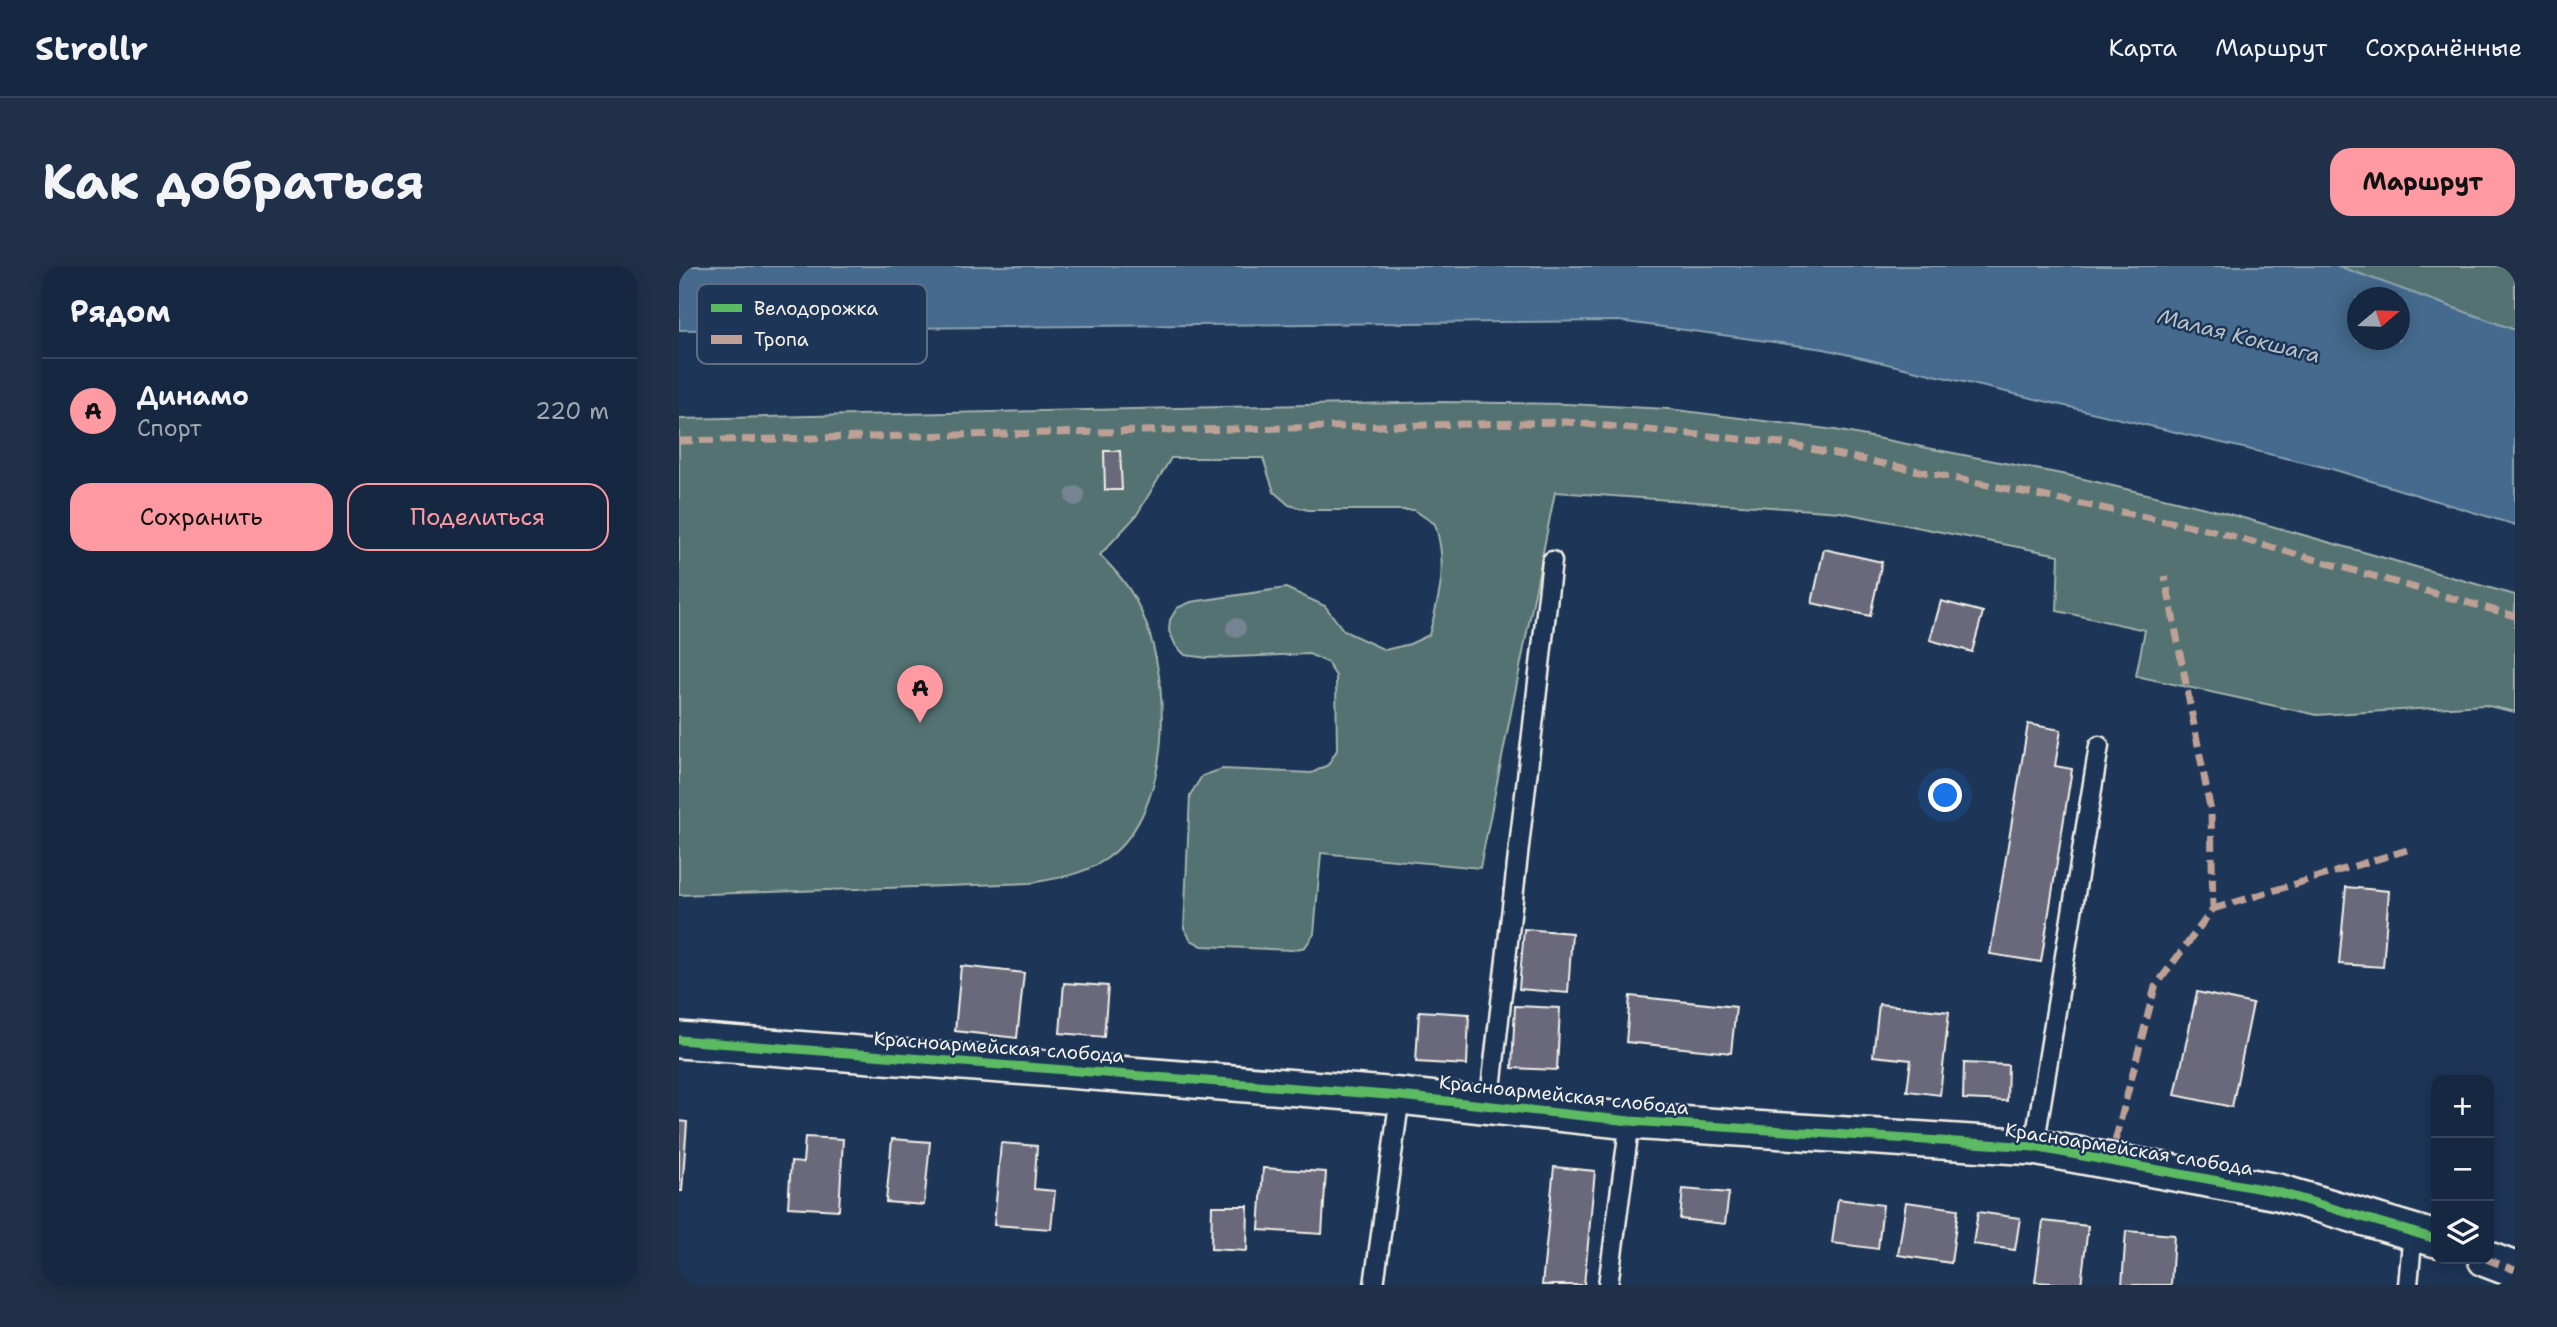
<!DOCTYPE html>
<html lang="ru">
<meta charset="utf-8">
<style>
body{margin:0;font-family:"Shantell Sans",sans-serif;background:#1f3048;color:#f1f3f6}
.controls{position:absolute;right:21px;bottom:21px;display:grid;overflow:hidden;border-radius:14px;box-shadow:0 4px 18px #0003}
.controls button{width:63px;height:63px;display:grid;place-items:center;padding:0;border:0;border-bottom:2px solid #35445a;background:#162841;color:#f1f3f6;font:35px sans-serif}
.compass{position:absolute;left:1668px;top:21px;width:63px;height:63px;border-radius:50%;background:#162841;box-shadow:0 4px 18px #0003;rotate:71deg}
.you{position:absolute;left:1267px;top:530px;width:24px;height:24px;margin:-18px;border:5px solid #fff;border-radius:50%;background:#1a73e8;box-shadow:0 0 0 10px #1a73e833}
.badge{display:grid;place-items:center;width:46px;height:46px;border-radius:50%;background:#ff9aa2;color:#111;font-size:23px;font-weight:700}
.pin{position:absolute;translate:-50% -58px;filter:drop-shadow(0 2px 4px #0008)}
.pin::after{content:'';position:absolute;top:37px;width:24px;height:21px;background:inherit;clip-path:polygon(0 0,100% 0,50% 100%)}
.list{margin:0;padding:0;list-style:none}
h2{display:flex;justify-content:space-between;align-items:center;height:91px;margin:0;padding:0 28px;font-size:30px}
h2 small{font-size:23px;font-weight:400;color:#9ea6b1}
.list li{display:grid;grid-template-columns:46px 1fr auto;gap:21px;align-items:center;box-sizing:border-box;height:105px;padding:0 28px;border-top:2px solid #35445a}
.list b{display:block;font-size:26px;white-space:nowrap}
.list p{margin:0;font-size:23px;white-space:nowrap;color:#9ea6b1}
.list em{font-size:23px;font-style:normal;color:#9ea6b1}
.actions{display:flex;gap:14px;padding:21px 28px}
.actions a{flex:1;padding:16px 0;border:2px solid #ff9aa2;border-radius:21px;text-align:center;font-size:24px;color:#ff9aa2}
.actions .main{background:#ff9aa2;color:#111}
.icon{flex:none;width:38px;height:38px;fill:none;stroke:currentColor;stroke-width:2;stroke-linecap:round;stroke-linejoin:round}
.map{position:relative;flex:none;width:1836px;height:1019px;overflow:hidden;border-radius:21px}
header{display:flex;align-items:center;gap:42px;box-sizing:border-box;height:98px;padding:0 35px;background:#162841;border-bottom:2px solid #35445a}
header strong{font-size:33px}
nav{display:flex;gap:38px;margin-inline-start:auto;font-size:24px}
.intro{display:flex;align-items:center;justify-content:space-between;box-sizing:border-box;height:168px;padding:0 42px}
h1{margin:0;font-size:49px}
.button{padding:18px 32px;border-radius:21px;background:#ff9aa2;color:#111;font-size:24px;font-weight:700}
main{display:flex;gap:42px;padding:0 42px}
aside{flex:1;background:#162841;border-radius:21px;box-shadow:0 4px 18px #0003}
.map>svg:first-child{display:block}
.green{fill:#537271;stroke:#a4b2ac;stroke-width:2}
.water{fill:#456b8d;stroke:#8ba1b1;stroke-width:2;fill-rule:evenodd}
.building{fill:#6a697b;stroke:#f4f1e8;stroke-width:2}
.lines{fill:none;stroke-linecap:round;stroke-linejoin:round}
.service-casing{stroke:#f4f1e8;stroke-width:23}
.minor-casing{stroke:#f4f1e8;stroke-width:40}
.service{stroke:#1d3557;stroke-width:18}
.minor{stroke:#1d3557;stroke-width:35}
.quiet{stroke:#bda197;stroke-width:7;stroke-dasharray:14 7;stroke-linecap:butt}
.cycleway-casing{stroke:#1d3557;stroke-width:13}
.cycleway{stroke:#5cba63;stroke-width:9}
.tree{fill:#748490}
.labels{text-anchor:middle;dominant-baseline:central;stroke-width:5;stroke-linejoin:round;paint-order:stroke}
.street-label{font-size:19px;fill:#f4f1e8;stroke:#1d3557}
.water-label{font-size:21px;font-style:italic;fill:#b7c2c8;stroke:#1d3557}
.key{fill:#1d3557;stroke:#5e6d82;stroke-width:2}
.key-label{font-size:19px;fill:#f4f1e8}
</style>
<header>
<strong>Strollr</strong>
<nav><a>Карта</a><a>Маршрут</a><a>Сохранённые</a></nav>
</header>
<div class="intro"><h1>Как добраться</h1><a class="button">Маршрут</a></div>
<main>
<aside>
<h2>Рядом<small></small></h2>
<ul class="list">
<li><span class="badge">A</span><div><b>Динамо</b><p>Спорт</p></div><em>220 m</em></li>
</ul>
<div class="actions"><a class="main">Сохранить</a><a>Поделиться</a></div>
</aside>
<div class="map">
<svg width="1836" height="1019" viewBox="0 0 1836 1019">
<rect width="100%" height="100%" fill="#1d3557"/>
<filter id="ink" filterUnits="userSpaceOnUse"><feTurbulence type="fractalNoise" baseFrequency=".0143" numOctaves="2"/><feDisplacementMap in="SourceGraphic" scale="14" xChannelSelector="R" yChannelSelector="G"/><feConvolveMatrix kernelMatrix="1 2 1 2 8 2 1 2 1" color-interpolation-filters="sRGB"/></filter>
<g filter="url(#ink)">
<g class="green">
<path d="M 1659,0 L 1836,0 L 1836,64 Z"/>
<path d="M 764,136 L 888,138 L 989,143 L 1156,164 L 1388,209 L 1543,246 L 1836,329 L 1836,446 L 1805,439 L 1638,449 L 1457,410 L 1466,364 L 1378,345 L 1380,289 L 1161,246 L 876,226 L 801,602 L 642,587 L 635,668 L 626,681 L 613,684 L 523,680 L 512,674 L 505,662 L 511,529 L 523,510 L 543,503 L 633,507 L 649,499 L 658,484 L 657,410 L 648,396 L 630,388 L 528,392 L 506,389 L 497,380 L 490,365 L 491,354 L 498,342 L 512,336 L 607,322 L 646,340 L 665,365 L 706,384 L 731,378 L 750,369 C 761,329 769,299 756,258 L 735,244 L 629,244 L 610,239 L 595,226 L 584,192 L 492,192 L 457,250 L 421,289 C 435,303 448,317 457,335 C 493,401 496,533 436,586 C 411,608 382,612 351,617 L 0,629 L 0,153 Z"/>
</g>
<path class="water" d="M 0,0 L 1659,0 L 1836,64 L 1836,259 L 1653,203 L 1145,83 L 940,55 L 0,64 ZM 1678,32 L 1720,32 L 1720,74 L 1678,74 Z"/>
<g class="building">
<path d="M 425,185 L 441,185 L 443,224 L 426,224 Z"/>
<path d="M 1145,283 L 1203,296 L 1191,350 L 1133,337 Z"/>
<path d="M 1262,335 L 1304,346 L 1293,386 L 1251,374 Z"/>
<path d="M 1349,458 L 1382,464 L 1376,500 L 1393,503 L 1362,696 L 1311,688 Z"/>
<path d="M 1667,621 L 1710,625 L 1704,701 L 1660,698 Z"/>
<path d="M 845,663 L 893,667 L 889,727 L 840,723 Z"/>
<path d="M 282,700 L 345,707 L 338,772 L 276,765 Z"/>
<path d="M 385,717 L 429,720 L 425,771 L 381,767 Z"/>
<path d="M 1518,726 L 1574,738 L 1553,841 L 1496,829 Z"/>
<path d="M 951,730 L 1057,741 L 1052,787 L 947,776 Z"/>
<path d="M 1200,738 L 1270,746 L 1261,829 L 1228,825 L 1232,794 L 1194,790 Z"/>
<path d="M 836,740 L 881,742 L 878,804 L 833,802 Z"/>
<path d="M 740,745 L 790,748 L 788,799 L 737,796 Z"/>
<path d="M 1285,797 L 1329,799 L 1328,835 L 1284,833 Z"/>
<path d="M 0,855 L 8,856 L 3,925 L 0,925 Z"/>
<path d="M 126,871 L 164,873 L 160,944 L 109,941 L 112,896 L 124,897 Z"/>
<path d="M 213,873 L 251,876 L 245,939 L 207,936 Z"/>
<path d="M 322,877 L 358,880 L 355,923 L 376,925 L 372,963 L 315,959 Z"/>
<path d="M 875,901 L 916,905 L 905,1019 L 863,1019 Z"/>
<path d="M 584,902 L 647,906 L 643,968 L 580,964 Z"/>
<path d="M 1004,923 L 1050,927 L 1046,958 L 1001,953 Z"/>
<path d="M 1159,933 L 1204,939 L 1199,983 L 1153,977 Z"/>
<path d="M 1227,936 L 1279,943 L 1272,997 L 1219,989 Z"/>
<path d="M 533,940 L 569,940 L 568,985 L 532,983 Z"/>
<path d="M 1299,946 L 1341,952 L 1336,984 L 1294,978 Z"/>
<path d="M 1364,955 L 1409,960 L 1402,1019 L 1356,1016 Z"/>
<path d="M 1447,965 L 1495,969 L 1492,1019 L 1443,1019 Z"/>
</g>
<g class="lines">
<defs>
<g id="service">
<path d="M 810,840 L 873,295"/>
<path d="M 1355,881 L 1420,480"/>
<path d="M 695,1019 L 721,830"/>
<path d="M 929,1019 L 951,855"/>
<path d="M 1729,1019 L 1734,965"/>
</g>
<g id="minor">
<path d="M 0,774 L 721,830 L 951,855 L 1355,881 L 1599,926 L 1757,973"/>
<path d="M 1807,993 L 1836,1004"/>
</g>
</defs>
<use href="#service" class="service-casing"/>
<use href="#minor" class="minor-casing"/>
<use href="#service" class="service"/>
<use href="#minor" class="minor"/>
<g class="quiet">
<path d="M 0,175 L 887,156 L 1102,177 L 1531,264 L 1836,350"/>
<path d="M 1534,643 L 1728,584"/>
<path d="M 1431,895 L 1476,721 L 1534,643 L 1532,546 L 1486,310"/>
<path d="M 1807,993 L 1836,1004"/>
</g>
<defs>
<path id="cycleway" d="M 0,774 L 721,830 L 951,855 L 1355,881 L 1599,926 L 1757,973"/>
</defs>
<use href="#cycleway" class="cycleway-casing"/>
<use href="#cycleway" class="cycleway"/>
</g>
<g class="tree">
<circle cx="396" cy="230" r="10"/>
<circle cx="557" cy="362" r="10"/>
</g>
</g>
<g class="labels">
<g class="street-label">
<text transform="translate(320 781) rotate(4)">Красноармейская слобода</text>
<text transform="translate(885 829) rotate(6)">Красноармейская слобода</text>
<text transform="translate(1450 883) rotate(9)">Красноармейская слобода</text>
</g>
<g class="water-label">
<text transform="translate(1560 70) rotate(14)">Малая Кокшага</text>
</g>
</g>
<rect x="18" y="18" width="230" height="80" rx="10" class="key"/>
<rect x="32" y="38" width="31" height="8" fill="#5cba63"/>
<rect x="32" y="69" width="31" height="9" fill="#bda197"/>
<g class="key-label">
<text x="75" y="49">Велодорожка</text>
<text x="75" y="80">Тропа</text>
</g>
</svg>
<div class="controls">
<button>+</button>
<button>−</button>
<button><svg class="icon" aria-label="layers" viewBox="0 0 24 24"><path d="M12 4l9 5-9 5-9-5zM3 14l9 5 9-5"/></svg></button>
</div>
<svg class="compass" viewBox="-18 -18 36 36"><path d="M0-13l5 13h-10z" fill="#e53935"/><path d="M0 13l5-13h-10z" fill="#9ea6b1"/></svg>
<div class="you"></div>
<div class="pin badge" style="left:241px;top:457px">A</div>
</div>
</main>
